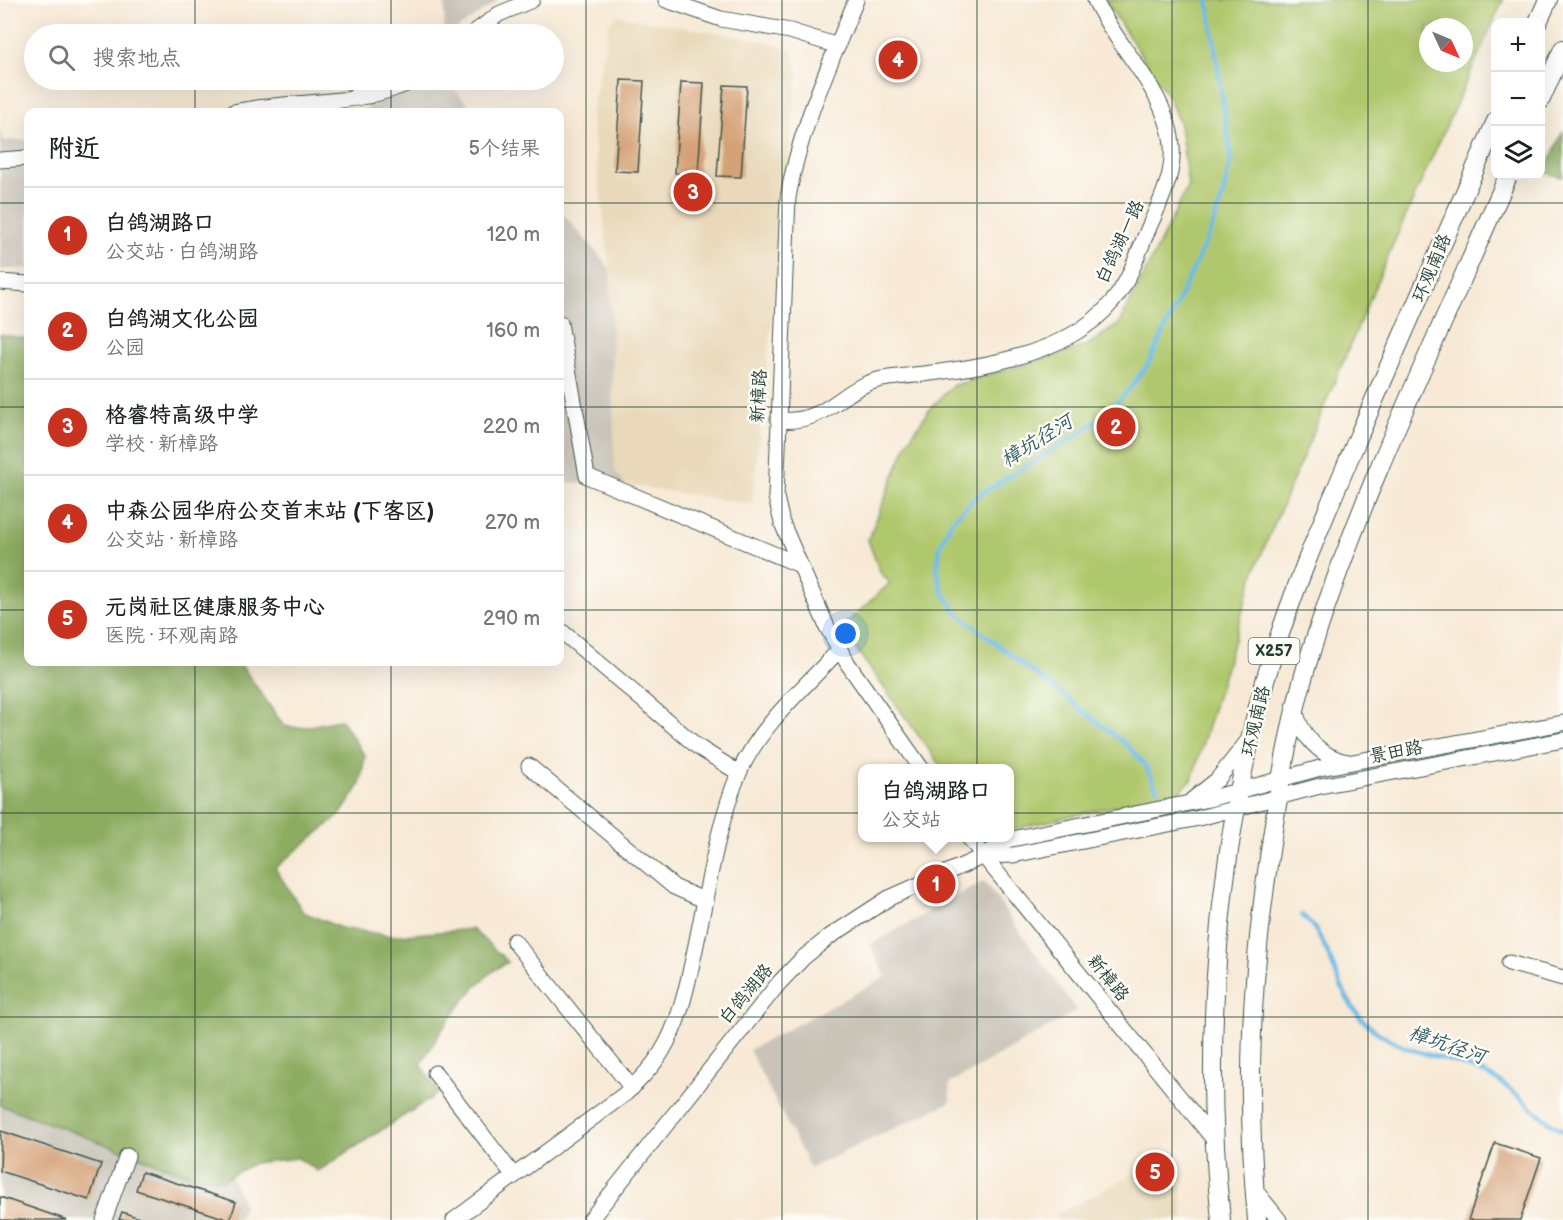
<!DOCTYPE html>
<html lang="zh">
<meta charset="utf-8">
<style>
body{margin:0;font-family:"Balsamiq Sans","LXGW WenKai TC",sans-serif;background:#f6f6f6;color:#202124}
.controls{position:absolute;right:18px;top:18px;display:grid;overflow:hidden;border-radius:12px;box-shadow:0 6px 24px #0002}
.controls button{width:54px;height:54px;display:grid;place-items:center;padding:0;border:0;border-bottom:2px solid #e0e0e0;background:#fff;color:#202124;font:30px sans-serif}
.compass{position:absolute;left:1419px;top:18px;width:54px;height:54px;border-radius:50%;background:#fff;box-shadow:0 6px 24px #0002;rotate:134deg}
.you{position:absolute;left:846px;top:634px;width:21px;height:21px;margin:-15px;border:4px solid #fff;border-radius:50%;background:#1a73e8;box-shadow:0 0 0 9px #1a73e833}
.badge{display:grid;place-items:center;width:39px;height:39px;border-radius:50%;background:#c8321e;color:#fff;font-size:20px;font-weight:700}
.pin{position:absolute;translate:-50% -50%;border:3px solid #fff;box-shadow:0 2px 6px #0006}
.popup{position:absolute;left:858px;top:764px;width:156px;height:78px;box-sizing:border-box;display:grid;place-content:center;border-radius:12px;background:#fff;filter:drop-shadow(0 2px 4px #0005);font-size:20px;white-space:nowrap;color:#757577}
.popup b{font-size:22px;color:#202124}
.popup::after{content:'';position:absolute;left:50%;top:100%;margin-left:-12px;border:12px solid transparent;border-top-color:#fff}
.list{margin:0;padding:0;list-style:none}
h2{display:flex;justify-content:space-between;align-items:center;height:78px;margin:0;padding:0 24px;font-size:26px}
h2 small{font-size:20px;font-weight:400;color:#757577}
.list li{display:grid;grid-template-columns:39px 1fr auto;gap:18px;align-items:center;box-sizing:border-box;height:96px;padding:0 24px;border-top:2px solid #e0e0e0}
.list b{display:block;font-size:22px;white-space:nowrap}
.list p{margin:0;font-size:20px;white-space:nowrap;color:#757577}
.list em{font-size:20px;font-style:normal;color:#757577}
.icon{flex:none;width:33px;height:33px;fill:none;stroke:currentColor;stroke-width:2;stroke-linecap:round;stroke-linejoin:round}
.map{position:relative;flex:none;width:1563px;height:1220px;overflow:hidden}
.search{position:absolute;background:#fff;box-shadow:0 6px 24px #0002;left:24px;top:24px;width:540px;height:66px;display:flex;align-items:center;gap:15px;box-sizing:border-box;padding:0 21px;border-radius:33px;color:#757577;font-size:22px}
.panel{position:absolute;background:#fff;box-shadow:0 6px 24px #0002;left:24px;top:108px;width:540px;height:558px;border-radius:12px}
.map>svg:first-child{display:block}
.built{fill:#e9d9ba}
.industrial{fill:#c9c3b8}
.green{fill:#b0c86d;stroke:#688250;stroke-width:1.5;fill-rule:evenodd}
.forest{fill:#8cac60;stroke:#56744a;stroke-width:1.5}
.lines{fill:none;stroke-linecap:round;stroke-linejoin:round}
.stream{stroke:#6cbbe6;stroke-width:4.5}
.building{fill:#d5a177}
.minor-casing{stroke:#3f574c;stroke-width:17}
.major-casing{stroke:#3f574c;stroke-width:20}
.minor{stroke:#fff;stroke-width:15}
.major{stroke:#fff;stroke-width:18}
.grid{fill:none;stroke:#1f3d34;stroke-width:1.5;stroke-opacity:0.55}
.labels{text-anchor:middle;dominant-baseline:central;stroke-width:5;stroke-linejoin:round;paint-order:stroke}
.shield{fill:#fdfcf7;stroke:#62766e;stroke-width:1.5}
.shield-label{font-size:16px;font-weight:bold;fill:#1f3d34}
.street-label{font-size:18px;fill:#1f3d34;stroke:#fdfcf7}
.water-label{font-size:20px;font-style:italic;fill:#325c60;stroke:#fdfcf7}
</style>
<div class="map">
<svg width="1563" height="1220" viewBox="0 0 1563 1220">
<rect width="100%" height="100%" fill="#fdfcf7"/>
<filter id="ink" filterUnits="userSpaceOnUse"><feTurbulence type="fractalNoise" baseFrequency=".0167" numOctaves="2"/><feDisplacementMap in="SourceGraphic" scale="12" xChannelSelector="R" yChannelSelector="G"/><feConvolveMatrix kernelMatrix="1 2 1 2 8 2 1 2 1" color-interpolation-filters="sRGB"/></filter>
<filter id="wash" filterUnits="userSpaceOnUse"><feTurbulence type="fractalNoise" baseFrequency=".008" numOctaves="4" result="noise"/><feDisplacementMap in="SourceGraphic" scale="24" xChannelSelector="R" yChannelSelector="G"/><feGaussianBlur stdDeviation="1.35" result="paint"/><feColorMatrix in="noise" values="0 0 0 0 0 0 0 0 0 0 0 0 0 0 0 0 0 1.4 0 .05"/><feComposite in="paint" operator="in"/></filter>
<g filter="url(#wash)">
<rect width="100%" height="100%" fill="#f7e9d5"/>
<g class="built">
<path d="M 617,16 L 770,42 L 793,51 L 798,71 L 752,504 L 626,485 L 615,472 L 610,268 L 591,117 L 609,24 Z"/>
<path d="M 1166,1156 L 1181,1188 L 1184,1220 L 1057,1220 L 1055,1216 Z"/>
</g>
<g class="industrial">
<path d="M 445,0 L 499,0 L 450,34 L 444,34 Z"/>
<path d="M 446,80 L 475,112 L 359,112 L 388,99 Z"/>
<path d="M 0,123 L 3,140 L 28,140 L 28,268 L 0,270 Z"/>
<path d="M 560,210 L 610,268 L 615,471 L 626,485 L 560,482 Z"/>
<path d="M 984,881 L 1077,1011 L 949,1084 L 950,1102 L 810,1168 L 749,1050 L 886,977 L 870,945 Z"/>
<path d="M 0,1105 L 222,1180 L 231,1176 L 244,1205 L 238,1220 L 0,1220 Z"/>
</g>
<path class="green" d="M 1105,0 L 1503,0 L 1394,242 L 1256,567 L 1192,779 L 1180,791 L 1010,830 L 1010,768 L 942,768 L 841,628 L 890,583 L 880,572 L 868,540 L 908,441 L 929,410 L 952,386 L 1086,346 L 1120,323 L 1188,186 L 1180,125 L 1168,96 ZM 1428,27 L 1464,27 L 1464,63 L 1428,63 Z"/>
<g class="forest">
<path d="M 1563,131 L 1563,177 L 1544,173 Z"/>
<path d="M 0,334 L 28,339 L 28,662 L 239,662 L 284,726 C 303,731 321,722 341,720 L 365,756 L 360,785 L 340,815 L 275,868 L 303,912 L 341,928 L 393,936 L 472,929 L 508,962 C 475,977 438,1033 421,1065 L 439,1093 L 318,1171 L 298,1158 L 254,1163 L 223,1180 L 191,1176 L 0,1105 Z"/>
</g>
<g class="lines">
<g class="stream">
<path d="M 1157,789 L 1145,765 L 1126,744 L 958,614 L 943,593 L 937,571 L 940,546 L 952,520 L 977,496 L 1082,432 L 1109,410 L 1131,387 L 1150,361 L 1210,233 L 1223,195 L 1231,157 L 1208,0"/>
<path d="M 1302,915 C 1335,943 1333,993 1366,1023 C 1400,1056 1446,1054 1486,1074 C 1515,1088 1535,1115 1563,1131"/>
</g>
</g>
<g id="blocks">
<g class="building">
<path d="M 621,80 L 644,81 L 638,172 L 615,171 Z"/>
<path d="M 681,82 L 704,83 L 698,174 L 675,173 Z"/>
<path d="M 724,85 L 747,86 L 741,177 L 717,176 Z"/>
<path d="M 1,1131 L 101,1164 L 89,1200 L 0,1171 Z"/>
<path d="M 1495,1143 L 1541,1158 L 1520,1220 L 1468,1220 Z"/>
<path d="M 142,1172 L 236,1202 L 230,1220 L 136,1190 Z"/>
<path d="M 0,1197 L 67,1220 L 0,1220 Z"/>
<path d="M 122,1212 L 145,1220 L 119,1220 Z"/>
</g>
</g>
</g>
<g filter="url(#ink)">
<use href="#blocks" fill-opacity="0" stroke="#3f574c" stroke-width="1.5"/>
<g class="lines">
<defs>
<g id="minor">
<path d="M 666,0 L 721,19 L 790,31 L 838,46"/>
<path d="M 856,0 C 830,65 799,129 788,198 L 776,497 L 782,523 L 827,627 L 848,664 L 921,768"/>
<path d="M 472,34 L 499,14 L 532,0"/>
<path d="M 350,80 L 369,96"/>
<path d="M 233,112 C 293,99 359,108 415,80"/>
<path d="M 0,160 L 28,158"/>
<path d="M 0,282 L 28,284"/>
<path d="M 560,323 L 587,476 L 800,565"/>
<path d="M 778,420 C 832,425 841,383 889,378 C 959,370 1064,361 1112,302 C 1130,282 1139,249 1150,225 C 1165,192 1180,162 1168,125 C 1154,78 1115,44 1095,0"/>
<path d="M 560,630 L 698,747 L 739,773"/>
<path d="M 1295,708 C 1299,734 1321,758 1348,762"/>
<path d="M 529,766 L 674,887 L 706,901"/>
<path d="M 1192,800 L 1217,780 L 1247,742"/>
<path d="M 969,838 L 1216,1142"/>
<path d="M 984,856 L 1013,855 L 1199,818 L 1320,786 L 1563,740"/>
<path d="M 514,941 L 632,1088"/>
<path d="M 1509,963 L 1563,978"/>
<path d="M 435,1073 L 514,1176"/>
<path d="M 1254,1189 L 1279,1220"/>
<path d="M 104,1220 L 127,1156"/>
<path d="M 454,1220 L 625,1094 C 639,1081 651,1069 661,1053 C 679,1024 686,991 693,959 C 706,900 716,827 739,773 C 760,725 804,688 839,650"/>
<path d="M 590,1220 L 779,983 L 803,958 L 829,937 L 889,898 L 984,856 L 1007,840 L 1209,799 L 1320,768 L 1563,723"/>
</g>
<g id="major">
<path d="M 1538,22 L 1548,0"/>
<path d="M 1540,101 L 1563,49"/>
<path d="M 1221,1220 C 1202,1045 1217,851 1265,681 C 1292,589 1331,501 1369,412 C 1411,315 1453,218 1496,121"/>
<path d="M 1257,1220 C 1245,1088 1251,975 1271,844 C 1280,782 1290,721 1308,661 C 1360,494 1438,336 1508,176"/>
</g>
</defs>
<use href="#minor" class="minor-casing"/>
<use href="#major" class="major-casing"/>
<use href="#minor" class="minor"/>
<use href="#major" class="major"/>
</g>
</g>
<path class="grid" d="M 195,0 L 195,34M 391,0 L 391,34M 586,0 L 586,1220M 782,0 L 782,1220M 977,0 L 977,1220M 1172,0 L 1172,1220M 1368,0 L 1368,1220M 195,80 L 195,112M 391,80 L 391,112M 0,203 L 28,203M 560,203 L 1563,203M 0,407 L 28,407M 560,407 L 1563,407M 0,610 L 28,610M 560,610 L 1563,610M 195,662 L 195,1220M 391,662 L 391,1220M 0,813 L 1563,813M 0,1017 L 1563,1017"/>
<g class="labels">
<rect class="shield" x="1248.5" y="638" width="51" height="26" rx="4.5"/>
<g class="shield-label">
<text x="1274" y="651">X257</text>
</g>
<g class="street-label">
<text transform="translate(1120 242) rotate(-65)">白鸽湖一路</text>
<text transform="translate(1432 268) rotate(-67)">环观南路</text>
<text transform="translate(759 396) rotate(-87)">新樟路</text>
<text transform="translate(1256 721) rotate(-77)">环观南路</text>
<text transform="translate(1396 752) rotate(-11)">景田路</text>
<text transform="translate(1108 978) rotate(51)">新樟路</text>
<text transform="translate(746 994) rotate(-50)">白鸽湖路</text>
</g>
<g class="water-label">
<text transform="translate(1037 441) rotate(-32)">樟坑径河</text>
<text transform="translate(1447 1045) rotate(19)">樟坑径河</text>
</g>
</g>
</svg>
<div class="controls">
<button>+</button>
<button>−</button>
<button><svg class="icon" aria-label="layers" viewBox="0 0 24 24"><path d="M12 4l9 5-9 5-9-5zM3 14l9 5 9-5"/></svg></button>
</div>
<svg class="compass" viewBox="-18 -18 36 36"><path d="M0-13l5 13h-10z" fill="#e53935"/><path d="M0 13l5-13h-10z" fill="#757577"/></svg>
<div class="you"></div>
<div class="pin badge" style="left:936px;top:884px">1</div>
<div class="popup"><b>白鸽湖路口</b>公交站</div>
<div class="pin badge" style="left:1116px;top:427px">2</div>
<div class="pin badge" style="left:693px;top:192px">3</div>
<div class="pin badge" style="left:898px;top:60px">4</div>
<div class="pin badge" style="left:1155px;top:1172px">5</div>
<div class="search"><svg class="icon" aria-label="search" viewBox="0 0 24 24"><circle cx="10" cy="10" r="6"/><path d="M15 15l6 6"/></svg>搜索地点</div>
<section class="panel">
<h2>附近<small>5个结果</small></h2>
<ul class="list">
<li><span class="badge">1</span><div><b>白鸽湖路口</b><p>公交站 · 白鸽湖路</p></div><em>120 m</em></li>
<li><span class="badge">2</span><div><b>白鸽湖文化公园</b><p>公园</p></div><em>160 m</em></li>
<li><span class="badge">3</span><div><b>格睿特高级中学</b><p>学校 · 新樟路</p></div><em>220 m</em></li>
<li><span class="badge">4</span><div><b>中森公园华府公交首末站 (下客区)</b><p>公交站 · 新樟路</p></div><em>270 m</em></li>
<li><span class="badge">5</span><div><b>元岗社区健康服务中心</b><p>医院 · 环观南路</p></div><em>290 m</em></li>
</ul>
</section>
</div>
